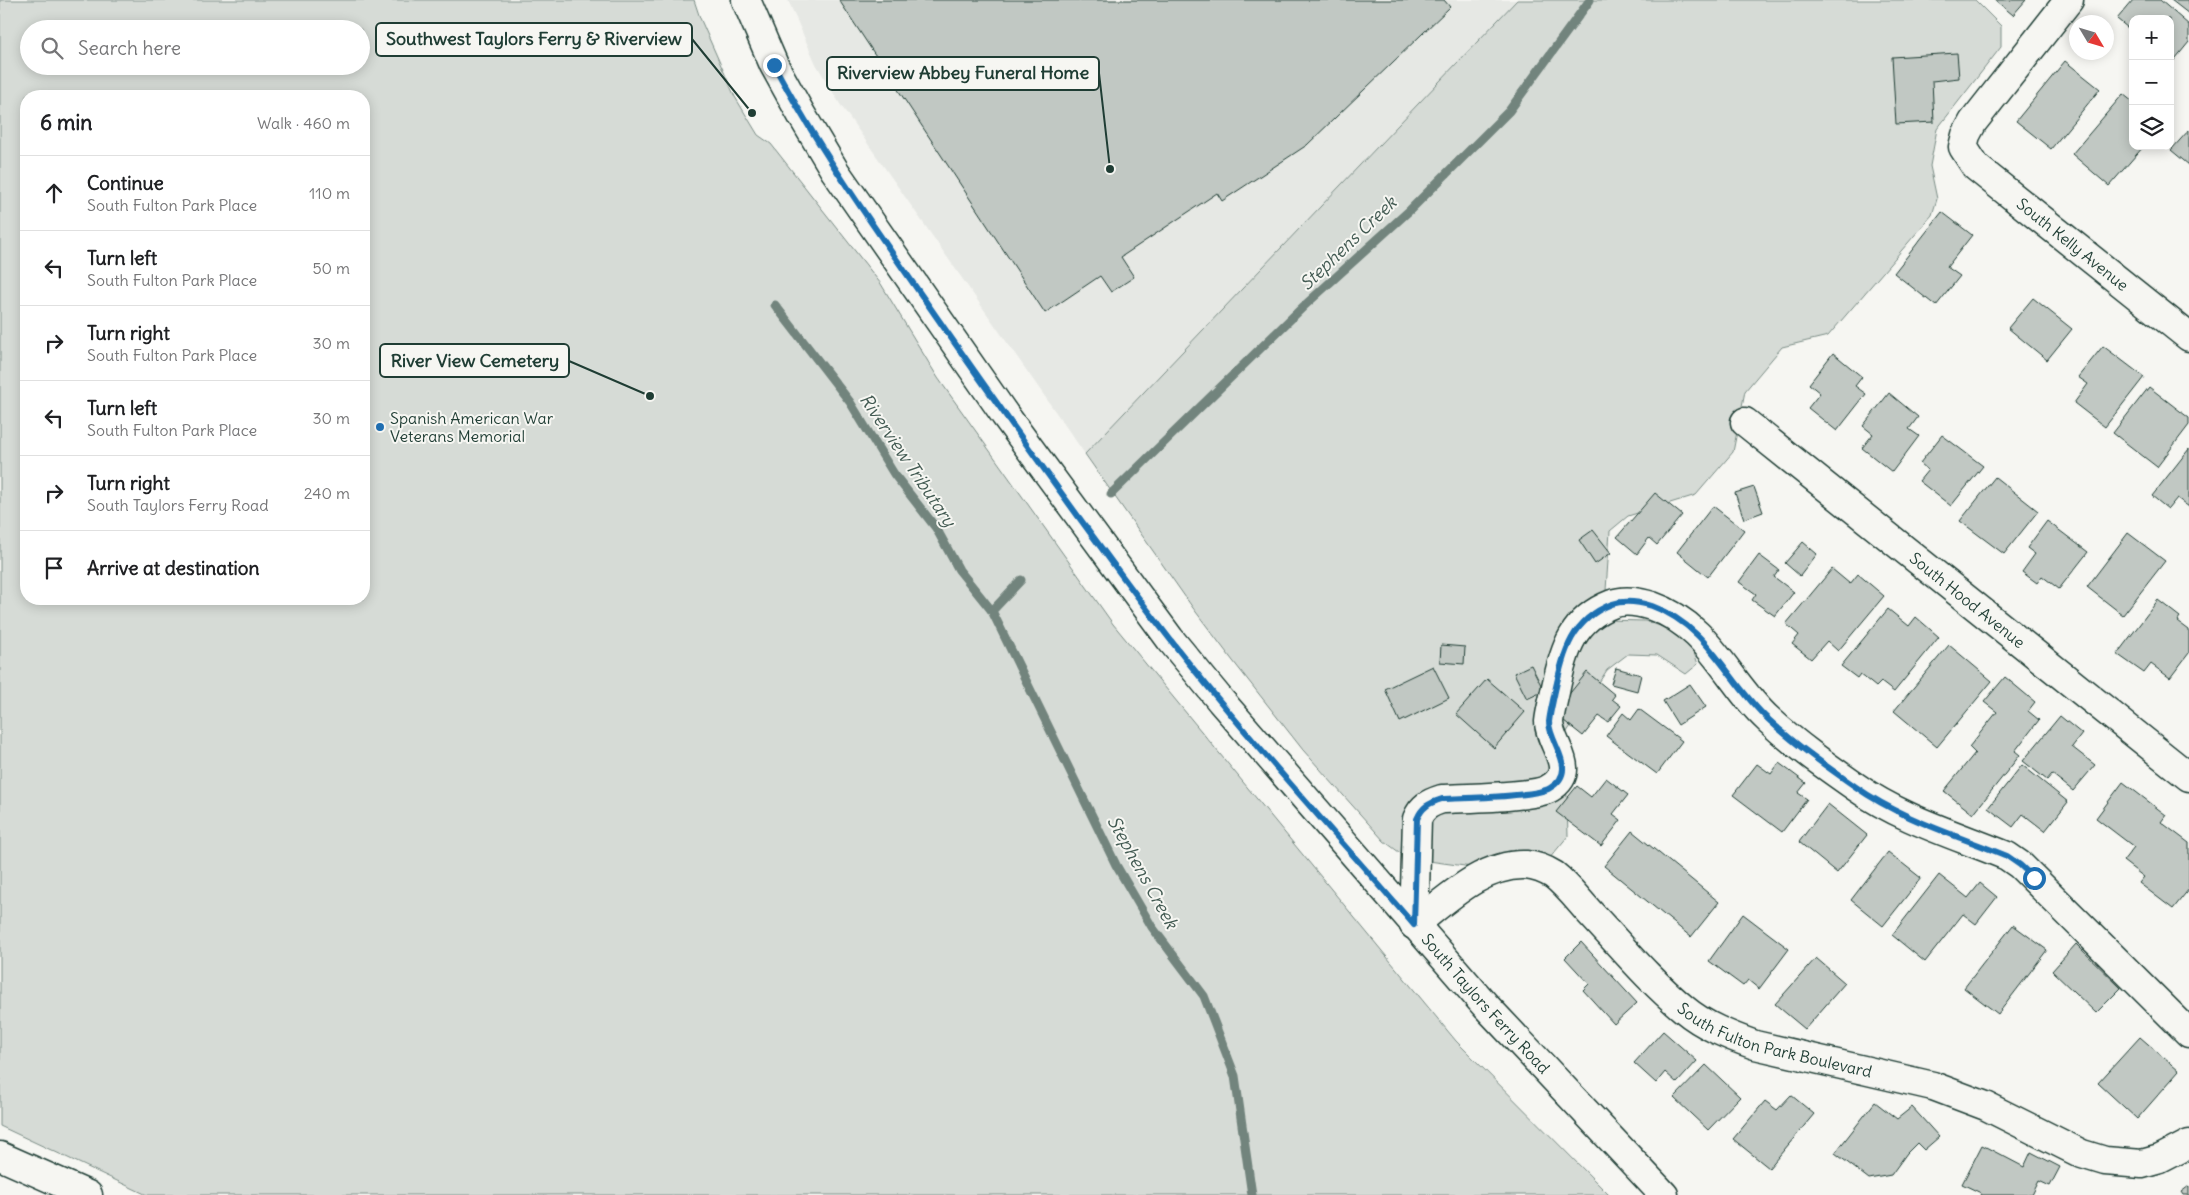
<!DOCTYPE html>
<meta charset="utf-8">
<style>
body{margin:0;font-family:Delius,sans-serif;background:#f2f2f2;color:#202124}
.controls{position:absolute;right:15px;top:15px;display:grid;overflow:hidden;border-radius:10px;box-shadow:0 2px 12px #0003}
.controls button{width:45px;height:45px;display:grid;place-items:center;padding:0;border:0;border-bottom:1px solid #e0e0e0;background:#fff;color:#202124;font:25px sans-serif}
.compass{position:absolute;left:2069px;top:15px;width:45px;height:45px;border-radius:50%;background:#fff;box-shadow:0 2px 12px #0003;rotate:128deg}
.stop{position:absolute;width:15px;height:15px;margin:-11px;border:4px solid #1f6fb2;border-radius:50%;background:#fff}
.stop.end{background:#1f6fb2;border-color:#fff;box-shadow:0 1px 5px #0008}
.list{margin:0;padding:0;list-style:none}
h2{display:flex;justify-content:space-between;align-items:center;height:65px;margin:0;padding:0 20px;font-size:21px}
h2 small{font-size:16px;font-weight:400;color:#757577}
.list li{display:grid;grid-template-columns:32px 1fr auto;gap:15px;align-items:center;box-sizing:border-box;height:75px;padding:0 20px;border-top:1px solid #e0e0e0}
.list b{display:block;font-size:19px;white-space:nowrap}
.list p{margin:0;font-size:16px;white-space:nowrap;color:#757577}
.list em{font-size:16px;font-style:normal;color:#757577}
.icon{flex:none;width:28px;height:28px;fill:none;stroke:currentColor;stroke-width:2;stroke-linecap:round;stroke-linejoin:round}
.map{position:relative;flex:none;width:2189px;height:1195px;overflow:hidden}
.search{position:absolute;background:#fff;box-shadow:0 2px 12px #0003;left:20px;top:20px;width:350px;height:55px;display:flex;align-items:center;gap:12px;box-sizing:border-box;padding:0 18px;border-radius:28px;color:#757577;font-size:19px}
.panel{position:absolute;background:#fff;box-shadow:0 2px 12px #0003;left:20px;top:90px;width:350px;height:515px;border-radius:20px}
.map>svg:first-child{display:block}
.built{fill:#e6e8e4}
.green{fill:#d6dbd6;stroke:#7a8c85;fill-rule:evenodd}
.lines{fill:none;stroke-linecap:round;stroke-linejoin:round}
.stream{stroke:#72847d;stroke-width:9}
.building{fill:#c1c8c3;stroke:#1f3d34}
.minor-casing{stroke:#1f3d34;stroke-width:31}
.secondary-casing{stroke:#1f3d34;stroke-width:31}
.primary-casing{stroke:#1f3d34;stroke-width:31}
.minor{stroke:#f6f6f2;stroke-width:28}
.secondary{stroke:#f6f6f2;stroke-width:28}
.primary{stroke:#f6f6f2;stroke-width:28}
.route{stroke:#1f6fb2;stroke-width:6}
.poi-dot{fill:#1f6fb2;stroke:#f6f6f2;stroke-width:2}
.labels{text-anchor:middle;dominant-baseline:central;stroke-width:4;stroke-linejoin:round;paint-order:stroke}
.street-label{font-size:16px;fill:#1f3d34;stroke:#f6f6f2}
.poi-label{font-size:16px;fill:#1f3d34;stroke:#f6f6f2;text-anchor:start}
.water-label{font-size:18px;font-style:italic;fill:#425a52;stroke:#f6f6f2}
.leader{fill:none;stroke:#1f3d34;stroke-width:2}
.callout-dot{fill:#1f3d34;stroke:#f6f6f2;stroke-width:2}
.callout{fill:#f6f6f2;stroke:#1f3d34;stroke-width:2}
.callout-label{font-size:18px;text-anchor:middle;font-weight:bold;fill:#1f3d34}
</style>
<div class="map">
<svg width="2189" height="1195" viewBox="0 0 2189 1195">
<rect width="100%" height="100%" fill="#f6f6f2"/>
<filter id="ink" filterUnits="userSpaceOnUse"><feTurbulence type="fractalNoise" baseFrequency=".02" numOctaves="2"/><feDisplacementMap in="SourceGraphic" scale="10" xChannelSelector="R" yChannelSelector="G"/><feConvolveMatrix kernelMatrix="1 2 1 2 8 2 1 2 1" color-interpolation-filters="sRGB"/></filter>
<g filter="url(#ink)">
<path class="built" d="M 788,0 L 1517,0 L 1085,454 L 840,104 L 816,64 Z"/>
<g class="green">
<path d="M 0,0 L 694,0 L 700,18 L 735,97 L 758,135 L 771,144 L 881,284 L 938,378 L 1113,624 L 1456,1041 L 1609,1195 L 147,1195 L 0,1126 ZM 29,29 L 361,29 L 361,66 L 29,66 ZM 26,96 L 364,96 L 364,599 L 26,599 Z"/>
<path d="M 1517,0 L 1975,0 L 2001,26 L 2001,47 L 1937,129 L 1930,166 L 1937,199 L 1932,215 L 1828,336 L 1782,347 L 1745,391 L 1733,452 L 1696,495 L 1628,516 L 1610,531 L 1604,620 L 1645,621 L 1673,630 L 1692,647 L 1698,664 L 1686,674 L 1657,655 L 1628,654 L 1607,670 L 1565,735 L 1568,836 L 1549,859 L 1479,868 L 1407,858 L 1384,841 L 1303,750 L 1233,661 L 1193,608 L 1085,454 Z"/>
</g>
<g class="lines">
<g class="stream">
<path d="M 775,305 L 850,402 L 894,474 L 936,528 L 959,570 L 992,611"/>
<path d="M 1111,494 L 1304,306 L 1410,210 L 1509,111 L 1590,0"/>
<path d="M 1021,580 L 992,611 L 1116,865 L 1152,927 L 1204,996 L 1235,1076 L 1252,1195"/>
</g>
</g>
<g class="building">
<path d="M 839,0 L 1444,0 L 1450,7 L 1307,145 L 1222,201 L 1217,193 L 1121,257 L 1134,277 L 1111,292 L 1100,276 L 1045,313 Z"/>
<path d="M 1995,0 L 2026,0 L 2013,15 Z"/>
<path d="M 2133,0 L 2160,0 L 2189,25 L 2189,42 L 2171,64 L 2170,19 L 2133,19 L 2133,32 L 2117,19 Z"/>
<path d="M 2171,0 L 2189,0 L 2189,14 Z"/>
<path d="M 1957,53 L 1959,78 L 1932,81 L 1934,122 L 1896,124 L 1892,57 Z"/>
<path d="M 2065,61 L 2100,89 L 2051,149 L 2016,121 Z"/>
<path d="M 2123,94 L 2133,102 L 2133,146 L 2144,146 L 2109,186 L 2072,154 Z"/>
<path d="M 2189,130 L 2189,165 L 2171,150 Z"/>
<path d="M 1942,212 L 1972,235 L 1947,267 L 1960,276 L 1936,306 L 1894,273 Z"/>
<path d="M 2033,298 L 2072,329 L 2047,360 L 2008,328 Z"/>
<path d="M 2103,346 L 2144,377 L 2105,427 L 2074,403 L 2088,384 L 2078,377 Z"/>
<path d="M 1833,353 L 1862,377 L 1855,386 L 1866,394 L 1837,431 L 1808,408 L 1820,393 L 1809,384 Z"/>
<path d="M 2149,387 L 2189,418 L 2189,425 L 2157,467 L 2113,433 Z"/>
<path d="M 1889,393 L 1918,417 L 1909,429 L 1919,436 L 1892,472 L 1862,448 L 1873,434 L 1863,426 Z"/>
<path d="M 1942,435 L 1983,466 L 1951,506 L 1919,481 L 1928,470 L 1920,463 Z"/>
<path d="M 2189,449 L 2189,507 L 2177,498 L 2168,509 L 2152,496 Z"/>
<path d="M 1995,477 L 2038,511 L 2004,554 L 1960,521 Z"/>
<path d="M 1754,487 L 1763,512 L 1744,519 L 1735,493 Z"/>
<path d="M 1655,493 L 1682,515 L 1657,545 L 1649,538 L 1637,554 L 1617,537 Z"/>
<path d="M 1713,506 L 1744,530 L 1708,577 L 1677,552 Z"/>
<path d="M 2047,521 L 2088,552 L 2059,589 L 2042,576 L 2037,583 L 2022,572 L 2035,554 L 2027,548 Z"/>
<path d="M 1593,530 L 1611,553 L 1595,564 L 1579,540 Z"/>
<path d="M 2128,533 L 2165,561 L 2123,615 L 2087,587 Z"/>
<path d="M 1803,542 L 1817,554 L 1800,576 L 1785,563 Z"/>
<path d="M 1759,555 L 1779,570 L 1774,577 L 1794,592 L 1775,616 L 1752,600 L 1756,594 L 1739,582 Z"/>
<path d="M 1832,569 L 1850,584 L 1858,574 L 1884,596 L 1838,651 L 1827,641 L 1811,659 L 1792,644 L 1799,635 L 1786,624 Z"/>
<path d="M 2158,600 L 2180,617 L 2177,621 L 2189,630 L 2189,653 L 2170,678 L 2151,664 L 2144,673 L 2117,654 Z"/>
<path d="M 1888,609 L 1909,626 L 1916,617 L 1939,637 L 1894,692 L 1881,682 L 1876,687 L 1860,674 L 1857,678 L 1841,666 Z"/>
<path d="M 1441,645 L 1465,647 L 1464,664 L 1440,662 Z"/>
<path d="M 1949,645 L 1992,681 L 1937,747 L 1894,711 Z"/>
<path d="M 1531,665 L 1544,691 L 1527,699 L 1514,673 Z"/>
<path d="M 1433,666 L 1449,698 L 1400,722 L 1385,689 Z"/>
<path d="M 1616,668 L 1641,675 L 1637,691 L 1611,684 Z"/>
<path d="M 1587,672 L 1615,695 L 1612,699 L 1621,706 L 1608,722 L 1599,716 L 1583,736 L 1554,713 Z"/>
<path d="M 2005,677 L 2035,702 L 2028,711 L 2039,720 L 2015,751 L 2020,755 L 1973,814 L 1944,791 L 1975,753 L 1969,747 L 1997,712 L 1984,702 Z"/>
<path d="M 1487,679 L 1525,712 L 1494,748 L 1456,714 Z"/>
<path d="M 1690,684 L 1706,707 L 1678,725 L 1663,701 Z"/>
<path d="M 1639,709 L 1682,741 L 1657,774 L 1606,736 L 1623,713 L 1631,720 Z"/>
<path d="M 2060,716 L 2082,734 L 2072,747 L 2095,765 L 2073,791 L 2052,774 L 2047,780 L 2023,761 Z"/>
<path d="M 1779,763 L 1806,783 L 1798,793 L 1807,799 L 1782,832 L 1733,795 L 1757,764 L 1771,774 Z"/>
<path d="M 2022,765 L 2068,802 L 2045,831 L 2023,814 L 2013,827 L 1988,808 Z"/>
<path d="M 1606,778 L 1628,795 L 1613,814 L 1621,820 L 1601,846 L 1556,812 L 1577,786 L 1591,797 Z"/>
<path d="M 2123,782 L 2166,815 L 2161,822 L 2189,843 L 2189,889 L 2173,909 L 2139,883 L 2144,877 L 2123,861 L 2134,847 L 2096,818 Z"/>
<path d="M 1828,804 L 1867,835 L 1837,873 L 1799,842 Z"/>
<path d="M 1632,831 L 1719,902 L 1691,937 L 1604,866 Z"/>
<path d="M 1888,852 L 1921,878 L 1883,926 L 1851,900 Z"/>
<path d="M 1939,875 L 1968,898 L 1980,883 L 1997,897 L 1976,924 L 1963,914 L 1925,962 L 1892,935 Z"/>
<path d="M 1743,914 L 1789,949 L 1759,989 L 1748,980 L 1743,986 L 1709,961 Z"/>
<path d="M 2013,925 L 2047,950 L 1998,1014 L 1964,988 Z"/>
<path d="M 1581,942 L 1637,1003 L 1614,1024 L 1583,990 L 1589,984 L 1565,958 Z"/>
<path d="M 2076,944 L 2121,988 L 2096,1013 L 2052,971 Z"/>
<path d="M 1816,958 L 1845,983 L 1805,1029 L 1775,1004 Z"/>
<path d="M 1663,1031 L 1697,1061 L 1677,1083 L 1665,1072 L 1656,1083 L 1634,1063 Z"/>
<path d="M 2140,1037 L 2179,1071 L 2137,1119 L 2098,1083 Z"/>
<path d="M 1706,1065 L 1740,1097 L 1708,1130 L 1674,1098 Z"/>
<path d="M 1791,1095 L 1814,1114 L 1769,1168 L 1733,1139 L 1765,1101 L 1777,1110 Z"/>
<path d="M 1875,1102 L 1897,1119 L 1912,1107 L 1939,1137 L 1924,1150 L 1917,1143 L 1907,1153 L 1891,1175 L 1869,1179 L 1835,1153 Z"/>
<path d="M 1982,1145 L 2024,1167 L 2031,1152 L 2060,1167 L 2050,1186 L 2039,1181 L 2032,1195 L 1980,1195 L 1981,1193 L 1962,1184 Z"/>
<path d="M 2189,1186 L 2189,1195 L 2183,1195 L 2181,1192 Z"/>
</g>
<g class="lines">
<defs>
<g id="minor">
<path id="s1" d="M 2069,0 L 1973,122 L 1966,135 L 1963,147 L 1976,167 L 2189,337"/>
<path id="s2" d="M 1745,422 L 2189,777"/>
<path d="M 1414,925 L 1417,819 C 1422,807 1429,803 1442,799 C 1463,798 1537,797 1550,788 C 1580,770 1549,744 1549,722 C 1550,711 1554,698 1556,687 C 1564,649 1573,619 1612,604 C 1625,599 1639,602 1652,606 C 1710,626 1727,682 1769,720 C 1796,745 1826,766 1856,787 C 1901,819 1956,835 2007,856 L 2020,865 L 2189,1033"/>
<path id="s3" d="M 1414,925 C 1446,900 1483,863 1526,865 C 1536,866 1546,870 1554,875 C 1568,886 1579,901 1591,914 C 1621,946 1650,981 1684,1009 C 1704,1026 1730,1036 1755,1045 L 1933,1086 L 1986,1106 L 2082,1154 L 2105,1161 L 2142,1164 L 2160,1159 L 2189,1144"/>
</g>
<g id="secondary">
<path id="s4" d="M 746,0 L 774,65 L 801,114 L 835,171 L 1005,415 L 1170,639 L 1221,701 L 1485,1005 L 1664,1195"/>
</g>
<path id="primary" d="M 0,1156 L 88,1195"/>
</defs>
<use href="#minor" class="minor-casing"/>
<use href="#secondary" class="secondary-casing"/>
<use href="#primary" class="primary-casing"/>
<use href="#minor" class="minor"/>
<use href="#secondary" class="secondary"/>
<use href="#primary" class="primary"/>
</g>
</g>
<g class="lines" filter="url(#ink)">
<path class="route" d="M 774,65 C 824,159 887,245 947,332 C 1019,435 1092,538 1169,638 C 1246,737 1332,830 1414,925 L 1417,819 C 1422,807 1429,803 1442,799 C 1463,798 1536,797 1550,788 C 1580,770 1549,744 1549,722 C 1550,712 1553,701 1555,691 C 1564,652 1571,620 1612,604 C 1625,600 1639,602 1652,606 C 1710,627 1727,682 1769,720 C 1796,745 1826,766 1856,787 C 1901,819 1956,835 2007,856 L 2020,865 L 2034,878"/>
</g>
<circle class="poi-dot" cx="380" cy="427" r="5"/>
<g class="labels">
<g class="street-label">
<text stroke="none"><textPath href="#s1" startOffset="330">South Kelly Avenue</textPath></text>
<text stroke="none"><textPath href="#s2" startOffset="285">South Hood Avenue</textPath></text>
<text stroke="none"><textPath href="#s4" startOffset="1251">South Taylors Ferry Road</textPath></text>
<text stroke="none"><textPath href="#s3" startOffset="444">South Fulton Park Boulevard</textPath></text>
</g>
<g class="poi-label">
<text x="390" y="418">Spanish American War<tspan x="390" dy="18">Veterans Memorial</tspan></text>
</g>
<g class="water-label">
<text transform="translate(1348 243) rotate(-44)">Stephens Creek</text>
<text transform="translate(908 460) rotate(56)">Riverview Tributary</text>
<text transform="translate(1143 872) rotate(61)">Stephens Creek</text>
</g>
</g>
<path class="leader" d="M752 113L692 39M1110 169L1099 73M650 396L569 361"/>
<g class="callout-dot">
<circle cx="752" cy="113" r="5"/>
<circle cx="1110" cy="169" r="5"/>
<circle cx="650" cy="396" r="5"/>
</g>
<g class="callout">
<rect x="376" y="23" width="316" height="33" rx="5"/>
<rect x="827" y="57" width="272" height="33" rx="5"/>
<rect x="380" y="344" width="189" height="33" rx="5"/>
</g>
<g class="callout-label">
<text x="534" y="45">Southwest Taylors Ferry &amp; Riverview</text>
<text x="963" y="79">Riverview Abbey Funeral Home</text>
<text x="475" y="367">River View Cemetery</text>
</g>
</svg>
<div class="controls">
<button>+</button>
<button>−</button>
<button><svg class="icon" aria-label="layers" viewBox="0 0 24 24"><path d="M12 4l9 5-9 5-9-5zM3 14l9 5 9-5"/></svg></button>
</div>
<svg class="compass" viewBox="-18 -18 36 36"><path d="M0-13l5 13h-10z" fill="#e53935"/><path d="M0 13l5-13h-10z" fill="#757577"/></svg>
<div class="stop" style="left:2034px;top:878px"></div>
<div class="stop end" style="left:774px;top:65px"></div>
<div class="search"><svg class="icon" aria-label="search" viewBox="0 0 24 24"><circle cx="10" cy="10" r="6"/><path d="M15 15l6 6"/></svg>Search here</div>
<section class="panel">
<h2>6 min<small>Walk · 460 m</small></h2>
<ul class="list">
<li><svg class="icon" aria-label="ahead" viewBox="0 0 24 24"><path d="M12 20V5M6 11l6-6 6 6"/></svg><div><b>Continue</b><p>South Fulton Park Place</p></div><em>110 m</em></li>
<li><svg class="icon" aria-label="left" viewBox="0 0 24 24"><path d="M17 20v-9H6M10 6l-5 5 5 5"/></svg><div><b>Turn left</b><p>South Fulton Park Place</p></div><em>50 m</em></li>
<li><svg class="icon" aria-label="right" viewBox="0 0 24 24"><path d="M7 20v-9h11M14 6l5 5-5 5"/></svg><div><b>Turn right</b><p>South Fulton Park Place</p></div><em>30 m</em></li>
<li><svg class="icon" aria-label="left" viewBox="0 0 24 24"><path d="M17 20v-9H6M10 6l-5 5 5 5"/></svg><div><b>Turn left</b><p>South Fulton Park Place</p></div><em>30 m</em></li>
<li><svg class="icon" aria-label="right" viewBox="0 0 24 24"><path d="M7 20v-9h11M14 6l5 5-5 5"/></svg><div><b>Turn right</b><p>South Taylors Ferry Road</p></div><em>240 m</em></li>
<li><svg class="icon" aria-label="arrive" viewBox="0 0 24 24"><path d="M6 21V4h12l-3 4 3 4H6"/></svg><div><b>Arrive at destination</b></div></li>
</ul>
</section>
</div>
